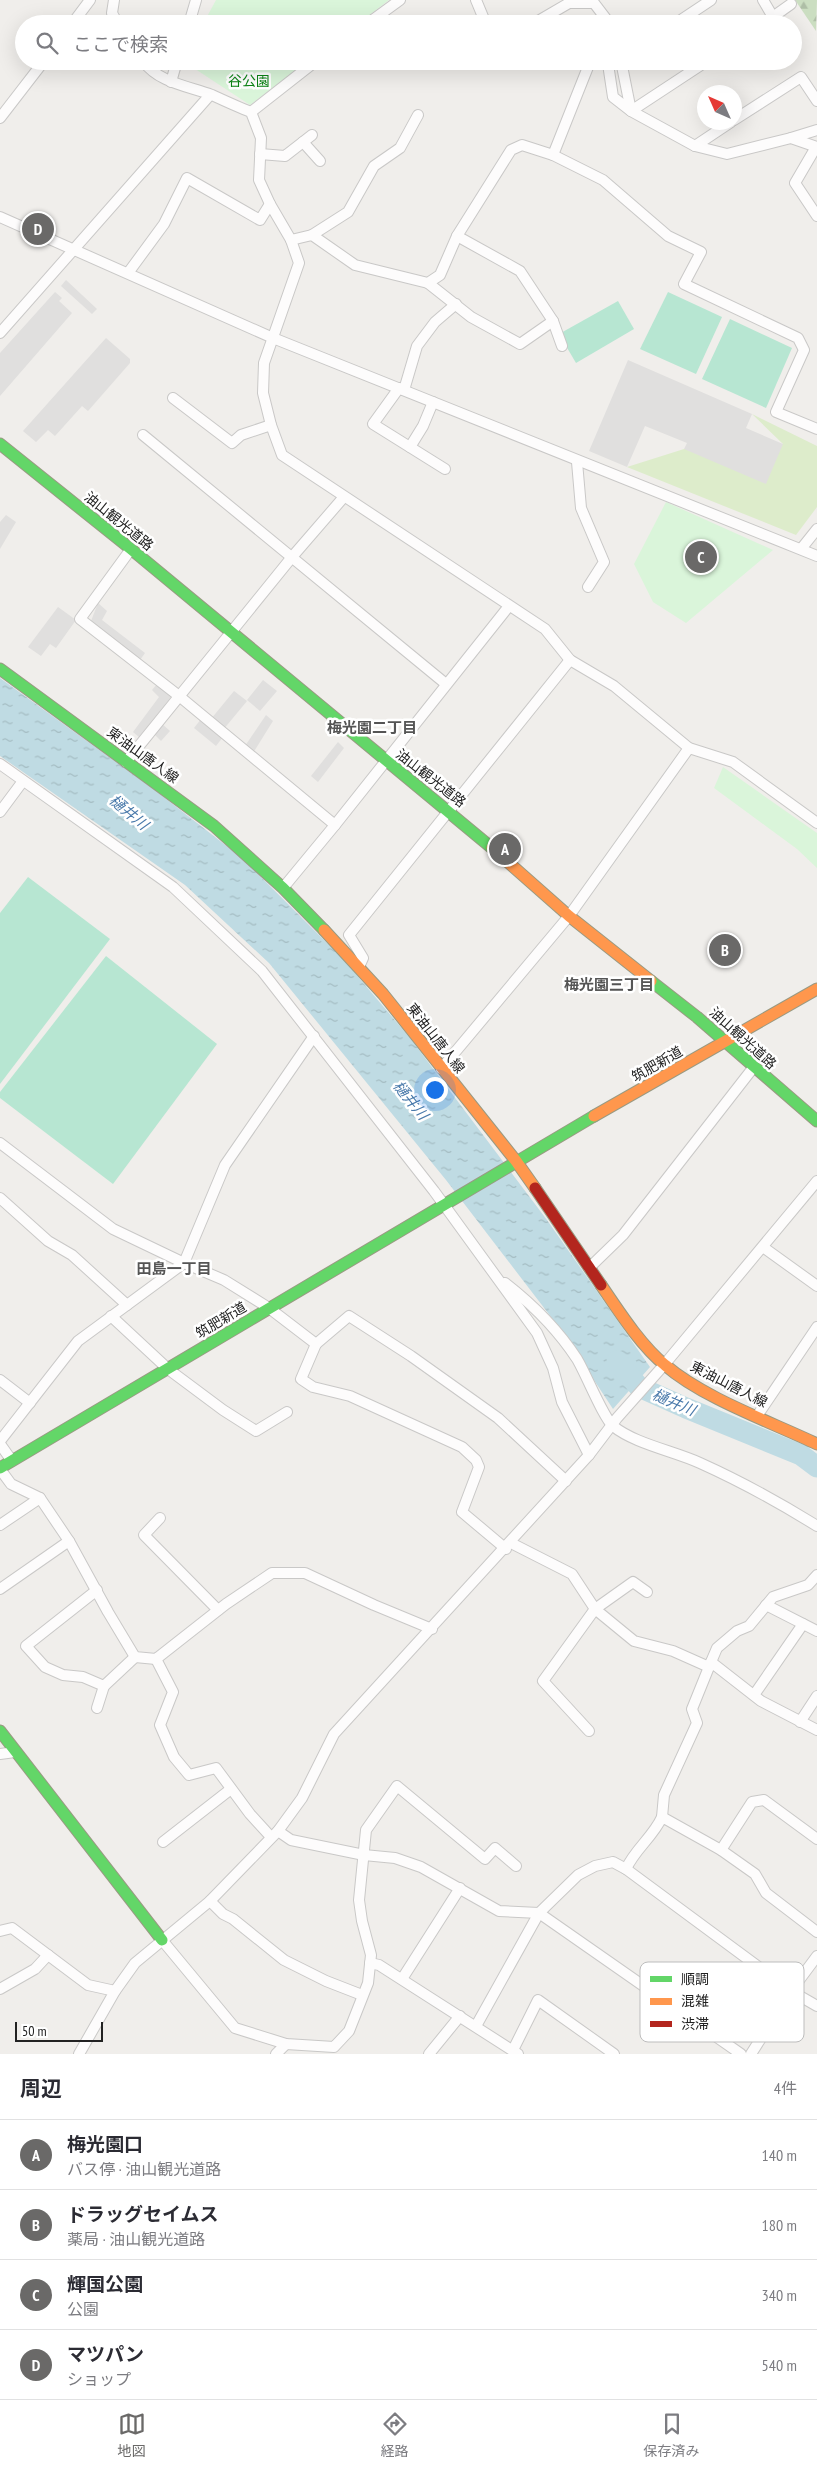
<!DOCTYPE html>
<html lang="ja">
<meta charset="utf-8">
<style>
body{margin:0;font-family:"PT Sans Narrow","Noto Sans JP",sans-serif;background:#f7f7f7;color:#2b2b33}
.compass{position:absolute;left:697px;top:85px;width:45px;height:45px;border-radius:50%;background:#fff;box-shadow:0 5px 20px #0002;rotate:315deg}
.scale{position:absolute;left:15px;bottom:12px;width:88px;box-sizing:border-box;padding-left:5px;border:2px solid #222;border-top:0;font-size:14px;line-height:18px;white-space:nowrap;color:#222;-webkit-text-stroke:4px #fff;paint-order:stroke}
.you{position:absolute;left:434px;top:1089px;width:18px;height:18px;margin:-12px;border:4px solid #fff;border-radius:50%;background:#1a73e8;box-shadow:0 0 0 8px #1a73e833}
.badge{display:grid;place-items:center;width:32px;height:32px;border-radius:50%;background:#6a6968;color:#fff;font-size:16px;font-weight:700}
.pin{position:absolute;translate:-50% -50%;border:2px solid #fff;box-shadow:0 1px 5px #0006}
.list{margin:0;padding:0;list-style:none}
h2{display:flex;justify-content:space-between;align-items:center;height:65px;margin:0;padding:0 20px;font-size:21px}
h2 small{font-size:16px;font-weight:400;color:#7c7c81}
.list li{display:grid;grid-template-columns:32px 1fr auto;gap:15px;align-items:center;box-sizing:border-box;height:70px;padding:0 20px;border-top:1px solid #e1e1e2}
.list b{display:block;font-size:19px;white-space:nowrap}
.list p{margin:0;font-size:16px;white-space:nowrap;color:#7c7c81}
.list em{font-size:16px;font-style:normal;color:#7c7c81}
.icon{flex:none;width:28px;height:28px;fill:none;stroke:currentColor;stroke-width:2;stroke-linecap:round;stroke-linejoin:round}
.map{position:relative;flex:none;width:817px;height:2054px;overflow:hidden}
.search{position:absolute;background:#fff;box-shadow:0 5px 20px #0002;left:15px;right:15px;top:15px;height:55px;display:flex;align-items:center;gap:12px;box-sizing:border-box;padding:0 18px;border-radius:28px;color:#7c7c81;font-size:19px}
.sheet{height:345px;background:#fff}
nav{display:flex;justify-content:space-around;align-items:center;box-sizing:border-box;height:70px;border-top:1px solid #e1e1e2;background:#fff;font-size:14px;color:#7c7c81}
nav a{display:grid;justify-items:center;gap:2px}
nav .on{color:#6a6968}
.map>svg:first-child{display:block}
.grass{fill:#ddeccb}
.forest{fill:url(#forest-firs)}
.park{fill:#daf5da}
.pitch{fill:#b7e6d2}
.parking{fill:#e0dfde}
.water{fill:url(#water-ripples)}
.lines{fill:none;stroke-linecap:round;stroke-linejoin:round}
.river{stroke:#bfdbe3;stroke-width:21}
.street-casing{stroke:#c9c8c7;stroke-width:12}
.fast-casing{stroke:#999a82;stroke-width:13}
.slow-casing{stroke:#999a82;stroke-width:13}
.jam-casing{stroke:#999a82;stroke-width:13}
.street{stroke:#fdfcfc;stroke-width:10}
.fast{stroke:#63d668;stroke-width:11}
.slow{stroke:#ff974d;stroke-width:11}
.jam{stroke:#b3261e;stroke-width:11}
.labels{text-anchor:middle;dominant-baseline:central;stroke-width:5;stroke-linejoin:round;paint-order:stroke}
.park-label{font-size:14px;fill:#0c8416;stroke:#fff}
.street-label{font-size:14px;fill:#222;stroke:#fff}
.neighbourhood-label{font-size:15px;font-weight:bold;fill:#555;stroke:#fff}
.water-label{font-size:15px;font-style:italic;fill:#4a7aab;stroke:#fff}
.key{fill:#fff;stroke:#bdbdbd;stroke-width:1}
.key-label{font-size:14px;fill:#222}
</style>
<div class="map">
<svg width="817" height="2054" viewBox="0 0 817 2054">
<defs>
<pattern id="forest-firs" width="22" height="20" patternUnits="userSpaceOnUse" patternTransform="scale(1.25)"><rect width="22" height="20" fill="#cbdec1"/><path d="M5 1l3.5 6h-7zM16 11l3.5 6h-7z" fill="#aebea6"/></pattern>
<pattern id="water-ripples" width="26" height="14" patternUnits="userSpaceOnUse" patternTransform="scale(1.25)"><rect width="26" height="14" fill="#bfdbe3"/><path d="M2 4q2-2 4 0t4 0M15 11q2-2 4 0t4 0" fill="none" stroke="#a4bcc2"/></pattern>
</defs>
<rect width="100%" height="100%" fill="#f0eeeb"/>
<path class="grass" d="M 752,414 L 817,446 L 817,507 L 796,535 L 627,467 L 684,449 L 783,444 Z"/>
<path class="forest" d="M 795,0 L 817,0 L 816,31 Z"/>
<g class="park">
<path d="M 216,0 L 389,0 L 358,24 L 203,24 Z"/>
<path d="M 183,61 L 308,61 L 250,105 Z"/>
<path d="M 666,502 L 773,550 L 686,623 L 653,602 L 634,564 Z"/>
<path d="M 723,767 L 817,833 L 817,868 L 797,849 L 714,788 Z"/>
</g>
<g class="pitch">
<path d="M 668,292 L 722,317 L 696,374 L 640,349 Z"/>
<path d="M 618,301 L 634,329 L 576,363 L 559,334 Z"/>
<path d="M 730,319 L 792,348 L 766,408 L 702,379 Z"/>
<path d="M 28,877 L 110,939 L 0,1084 L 0,913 Z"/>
<path d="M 106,956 L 217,1044 L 113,1184 L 0,1098 L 0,1092 Z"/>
</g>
<g class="parking">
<path d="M 66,280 L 97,309 L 92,314 L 61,286 Z"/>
<path d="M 55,292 L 62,298 L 59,301 L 72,313 L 0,396 L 0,353 Z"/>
<path d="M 106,338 L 130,359 L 130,363 L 88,411 L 82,406 L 55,436 L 48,430 L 36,442 L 23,431 Z"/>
<path d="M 628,360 L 752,414 L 746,428 L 783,444 L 766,484 L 684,449 L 687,443 L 645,426 L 627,467 L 589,451 Z"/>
<path d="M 6,515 L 16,522 L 0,549 L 0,522 Z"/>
<path d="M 98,603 L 107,611 L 102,620 L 145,653 L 140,660 L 91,621 Z"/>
<path d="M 58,607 L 76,620 L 56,648 L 50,644 L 41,656 L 28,647 Z"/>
<path d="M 263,680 L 277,691 L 260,711 L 247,700 Z"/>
<path d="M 158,683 L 170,693 L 171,697 L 139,737 L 133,732 L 159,697 L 152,690 Z"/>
<path d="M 234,691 L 247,701 L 223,730 L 211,719 Z"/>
<path d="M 266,715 L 273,721 L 253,753 L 245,746 Z"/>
<path d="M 201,719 L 223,737 L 216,746 L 194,728 Z"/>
<path d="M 161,723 L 170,731 L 161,741 L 153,733 Z"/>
<path d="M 338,742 L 344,748 L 318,782 L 311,776 Z"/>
</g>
<path class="water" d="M 0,678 L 156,791 L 242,858 L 343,959 L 410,1038 L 547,1220 L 650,1367 L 613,1409 L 561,1330 L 446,1180 L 269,963 L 185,885 L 0,756 Z"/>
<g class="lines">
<path class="river" d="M 617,1361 L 639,1387 L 686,1408 L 801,1455 L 817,1467"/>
<defs>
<g id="street">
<path d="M 114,0 L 112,13 L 118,24"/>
<path d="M 476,0 L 486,24"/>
<path d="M 763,0 L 773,17"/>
<path d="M 72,24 L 90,0"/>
<path d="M 189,24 L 196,0"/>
<path d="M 367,24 L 400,0"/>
<path d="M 533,24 L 569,3 L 594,3 L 610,24"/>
<path d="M 675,24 L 711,0"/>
<path d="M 763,24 L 791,4"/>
<path d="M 143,61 C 159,83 188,86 212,95 C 225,101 238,107 251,112 L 261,138 L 259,180 L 270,204 L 291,240 L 299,263 L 264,363 L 263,393 L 271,425 L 282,455 L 545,629 L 570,660 L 614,686 L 689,748 L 733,762 L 817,823"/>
<path d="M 604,61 L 608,64 L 613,97 L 631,111 L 695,146 L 727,154 L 791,138 L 817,147"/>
<path d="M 621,61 L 631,111 L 707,61"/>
<path d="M 171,82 L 177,61"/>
<path d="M 251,112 L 316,61"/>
<path d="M 0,118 L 44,61"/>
<path d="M 734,120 L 801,77 L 817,101"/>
<path d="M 791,138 L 817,130"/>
<path d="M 303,142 L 320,161"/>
<path d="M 695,146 L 731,122"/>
<path d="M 816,147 L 795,183 L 817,216"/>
<path d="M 260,154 L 285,156 L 312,135"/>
<path d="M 553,155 L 603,180 L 668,236 L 701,252 L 684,284 L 798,338 L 804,350 L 776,412 L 817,429"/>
<path d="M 0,217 L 273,338 L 817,556"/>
<path d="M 312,235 L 348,212 L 374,166 L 400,148 L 418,115"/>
<path d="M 291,240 L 312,235 L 355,265 L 428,283 L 440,275 L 457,236"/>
<path d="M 128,273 L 164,224 L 187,178 L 260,220 L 270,204"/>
<path d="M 428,283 L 471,317 L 520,344 L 553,321"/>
<path d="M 0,333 L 210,95"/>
<path d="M 562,346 L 553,321 L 520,271 L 457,236 L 511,150 L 522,145 L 553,155 L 588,67 L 594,61"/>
<path d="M 399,388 L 373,424 L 445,469"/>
<path d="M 404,390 L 417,346 L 435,322 L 456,304"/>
<path d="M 173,398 L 232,443 L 241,435 L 271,425"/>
<path d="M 143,435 L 446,684"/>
<path d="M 410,447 L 423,426 L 433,402"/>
<path d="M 577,462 L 581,508 L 604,562 L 588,587"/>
<path d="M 131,549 L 80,619 L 179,696 L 335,825"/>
<path d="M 801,549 L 817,529"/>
<path d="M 126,762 L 292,557 L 343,498"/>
<path d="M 0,764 L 173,887 L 262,971 L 434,1191 L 537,1333 L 553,1368 L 562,1402 L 589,1455"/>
<path d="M 0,812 L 23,781"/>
<path d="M 283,888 L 335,825 L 509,606"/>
<path d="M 359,967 L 363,958 L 349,935 L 570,660"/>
<path d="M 441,1069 L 569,916 L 689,748"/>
<path d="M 0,1143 L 113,1229 L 184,1263 L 224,1280 L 269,1308 L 316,1344 L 349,1316 L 411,1356 L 498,1418 L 566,1481"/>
<path d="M 0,1198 L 48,1241 L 72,1255 L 127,1305"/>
<path d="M 763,1247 L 817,1286"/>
<path d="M 589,1268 L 623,1235 L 753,1068"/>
<path d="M 505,1283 C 532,1304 558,1330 577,1359 C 586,1374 603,1417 613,1426 C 635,1444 674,1451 700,1463 C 740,1481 780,1503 817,1526"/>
<path d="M 111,1316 L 168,1369 L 223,1410 L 256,1431 L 287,1412"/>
<path d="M 316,1344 L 301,1379 L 313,1387 L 350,1396 L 462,1447 L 476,1460 L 479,1467 L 462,1512 L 506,1549"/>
<path d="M 0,1380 L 30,1403"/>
<path d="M 757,1416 L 817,1327"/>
<path d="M 0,1441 L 78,1341 L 184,1263 L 225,1165 L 314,1036"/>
<path d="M 0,1444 L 12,1461"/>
<path d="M 0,1469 L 11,1484 L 40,1498 L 69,1541 L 108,1612 L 135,1657 L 156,1659 L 226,1604 L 272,1573 L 305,1573 L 374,1605 L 432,1629"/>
<path d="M 160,1518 L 144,1535 L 218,1610"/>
<path d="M 0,1525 L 40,1498"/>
<path d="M 511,1543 L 572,1574 L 595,1609 L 634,1641 L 673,1651 L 709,1667"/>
<path d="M 0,1589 L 69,1541"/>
<path d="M 97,1590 L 26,1646 L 45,1667 L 63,1675 L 83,1677 L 104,1686 L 135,1657"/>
<path d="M 766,1605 L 817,1631"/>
<path d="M 156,1659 L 173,1692 L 160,1725 L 174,1757 L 189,1775 L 216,1768 L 250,1814 L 271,1837"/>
<path d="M 711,1662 L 717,1648 L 737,1631 L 749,1626 L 773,1597 L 808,1585 L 817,1575"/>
<path d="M 754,1695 L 803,1624"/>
<path d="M 97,1708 L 104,1686"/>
<path d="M 800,1722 L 817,1696"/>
<path d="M 589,1731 L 543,1681 L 595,1609 L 633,1582 L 647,1592"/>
<path d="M 0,1754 L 15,1752"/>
<path d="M 662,1817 L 664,1795 L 697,1723 L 692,1709 L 711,1662 L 761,1701 L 817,1730"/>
<path d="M 278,1831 L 291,1840 L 364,1855 L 395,1858 L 421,1867 L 499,1911 L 539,1913 L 741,2054"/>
<path d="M 163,1842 L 231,1789"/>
<path d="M 721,1850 L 755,1874 L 766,1893 L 817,1932"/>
<path d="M 626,1869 C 635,1849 653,1837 662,1817 L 721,1850 L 752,1802 L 764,1800 L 817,1839"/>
<path d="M 210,1901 L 223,1914 L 233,1919 L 284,1960 L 326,1981 L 362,1995"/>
<path d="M 0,1931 L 12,1928 L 88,1985 L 115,1991"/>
<path d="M 162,1940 L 235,2028 L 286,2044 L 334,2047 L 349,2031 L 368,1983 L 371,1955 L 362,1921 L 359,1900 L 366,1830 L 397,1786 L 485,1859 L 495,1848 L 516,1866"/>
<path d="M 370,1963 L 379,1965 L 518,2054"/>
<path d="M 402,1979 L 460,1888"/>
<path d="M 0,1989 L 35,1969 L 48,1955"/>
<path d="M 476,2026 L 539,1913 L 578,1875 L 595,1866 L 613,1862 L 626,1869 L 791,1991 L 817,2006"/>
<path d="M 513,2050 L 538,2000 L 614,2054"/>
<path d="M 79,2054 L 115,1991 L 135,1963 L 210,1901 L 278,1831 L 302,1798 L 334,1734 L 589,1455 L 617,1418 L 664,1365 L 817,1181"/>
<path d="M 276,2054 L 286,2044"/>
<path d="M 429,2054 L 460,2016"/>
<path d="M 751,2054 L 791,1991 L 817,1956"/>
</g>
<g id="fast">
<path d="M 0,444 L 131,549 L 492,848"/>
<path d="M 0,669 L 214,826 L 283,888 L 324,930"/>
<path d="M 651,981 L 697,1017 L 817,1121"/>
<path d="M 0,1468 L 594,1116"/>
<path d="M 0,1731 L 162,1940"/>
</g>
<g id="slow">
<path d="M 492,848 L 569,916 L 651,981"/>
<path d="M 324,930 L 383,994 L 516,1161 L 535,1188"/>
<path d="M 594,1116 L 817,989"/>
<path d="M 601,1285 C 618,1310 641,1346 665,1365 C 703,1398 771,1422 817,1444"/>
</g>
<path id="jam" d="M 535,1188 L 601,1285"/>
</defs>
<use href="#street" class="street-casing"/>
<use href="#fast" class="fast-casing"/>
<use href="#slow" class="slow-casing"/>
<use href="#jam" class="jam-casing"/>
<use href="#street" class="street"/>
<use href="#fast" class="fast"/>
<use href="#slow" class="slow"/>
<use href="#jam" class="jam"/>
</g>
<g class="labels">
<g class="park-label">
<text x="249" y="81">谷公園</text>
</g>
<g class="street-label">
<text transform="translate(119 521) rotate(39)">油山観光道路</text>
<text transform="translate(143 755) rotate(36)">東油山唐人線</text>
<text transform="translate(431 778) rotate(38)">油山観光道路</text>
<text transform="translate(436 1038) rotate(52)">東油山唐人線</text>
<text transform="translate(743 1038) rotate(42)">油山観光道路</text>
<text transform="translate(657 1064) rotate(-30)">筑肥新道</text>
<text transform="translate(221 1320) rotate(-31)">筑肥新道</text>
<text transform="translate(729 1384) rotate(27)">東油山唐人線</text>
</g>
<g class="neighbourhood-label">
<text x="372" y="727">梅光園二丁目</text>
<text x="609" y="984">梅光園三丁目</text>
<text x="174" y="1268">田島一丁目</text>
</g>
<g class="water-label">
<text transform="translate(129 812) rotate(40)">樋井川</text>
<text transform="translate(411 1100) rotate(51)">樋井川</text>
<text transform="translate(674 1402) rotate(23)">樋井川</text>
</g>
</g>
<rect x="640" y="1962" width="164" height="80" rx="8" class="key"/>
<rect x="650" y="1976" width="22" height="6" fill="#63d668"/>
<rect x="650" y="1998" width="22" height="7" fill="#ff974d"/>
<rect x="650" y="2021" width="22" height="6" fill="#b3261e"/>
<g class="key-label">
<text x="681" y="1984">順調</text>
<text x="681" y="2006">混雑</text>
<text x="681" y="2029">渋滞</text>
</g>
</svg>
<svg class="compass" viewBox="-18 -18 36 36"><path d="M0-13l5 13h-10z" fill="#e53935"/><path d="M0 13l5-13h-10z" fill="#7c7c81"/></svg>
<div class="scale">50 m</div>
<div class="you"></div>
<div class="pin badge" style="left:505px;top:849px">A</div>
<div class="pin badge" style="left:725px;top:950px">B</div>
<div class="pin badge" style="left:701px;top:557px">C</div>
<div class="pin badge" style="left:38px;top:229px">D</div>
<div class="search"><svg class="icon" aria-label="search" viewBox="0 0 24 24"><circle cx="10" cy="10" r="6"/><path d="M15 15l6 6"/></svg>ここで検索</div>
</div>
<section class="sheet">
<h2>周辺<small>4件</small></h2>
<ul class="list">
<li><span class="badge">A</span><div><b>梅光園口</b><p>バス停 · 油山観光道路</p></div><em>140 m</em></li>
<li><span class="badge">B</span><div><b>ドラッグセイムス</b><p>薬局 · 油山観光道路</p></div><em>180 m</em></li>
<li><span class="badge">C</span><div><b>輝国公園</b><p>公園</p></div><em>340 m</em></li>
<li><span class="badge">D</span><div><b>マツパン</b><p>ショップ</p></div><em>540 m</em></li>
</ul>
</section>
<nav>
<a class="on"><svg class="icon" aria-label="map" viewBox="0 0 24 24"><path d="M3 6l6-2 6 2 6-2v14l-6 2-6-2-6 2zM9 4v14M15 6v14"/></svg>地図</a>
<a><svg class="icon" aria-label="directions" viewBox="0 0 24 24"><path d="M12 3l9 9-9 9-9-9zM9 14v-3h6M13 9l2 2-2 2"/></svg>経路</a>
<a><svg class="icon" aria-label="saved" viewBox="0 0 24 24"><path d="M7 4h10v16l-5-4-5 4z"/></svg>保存済み</a>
</nav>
